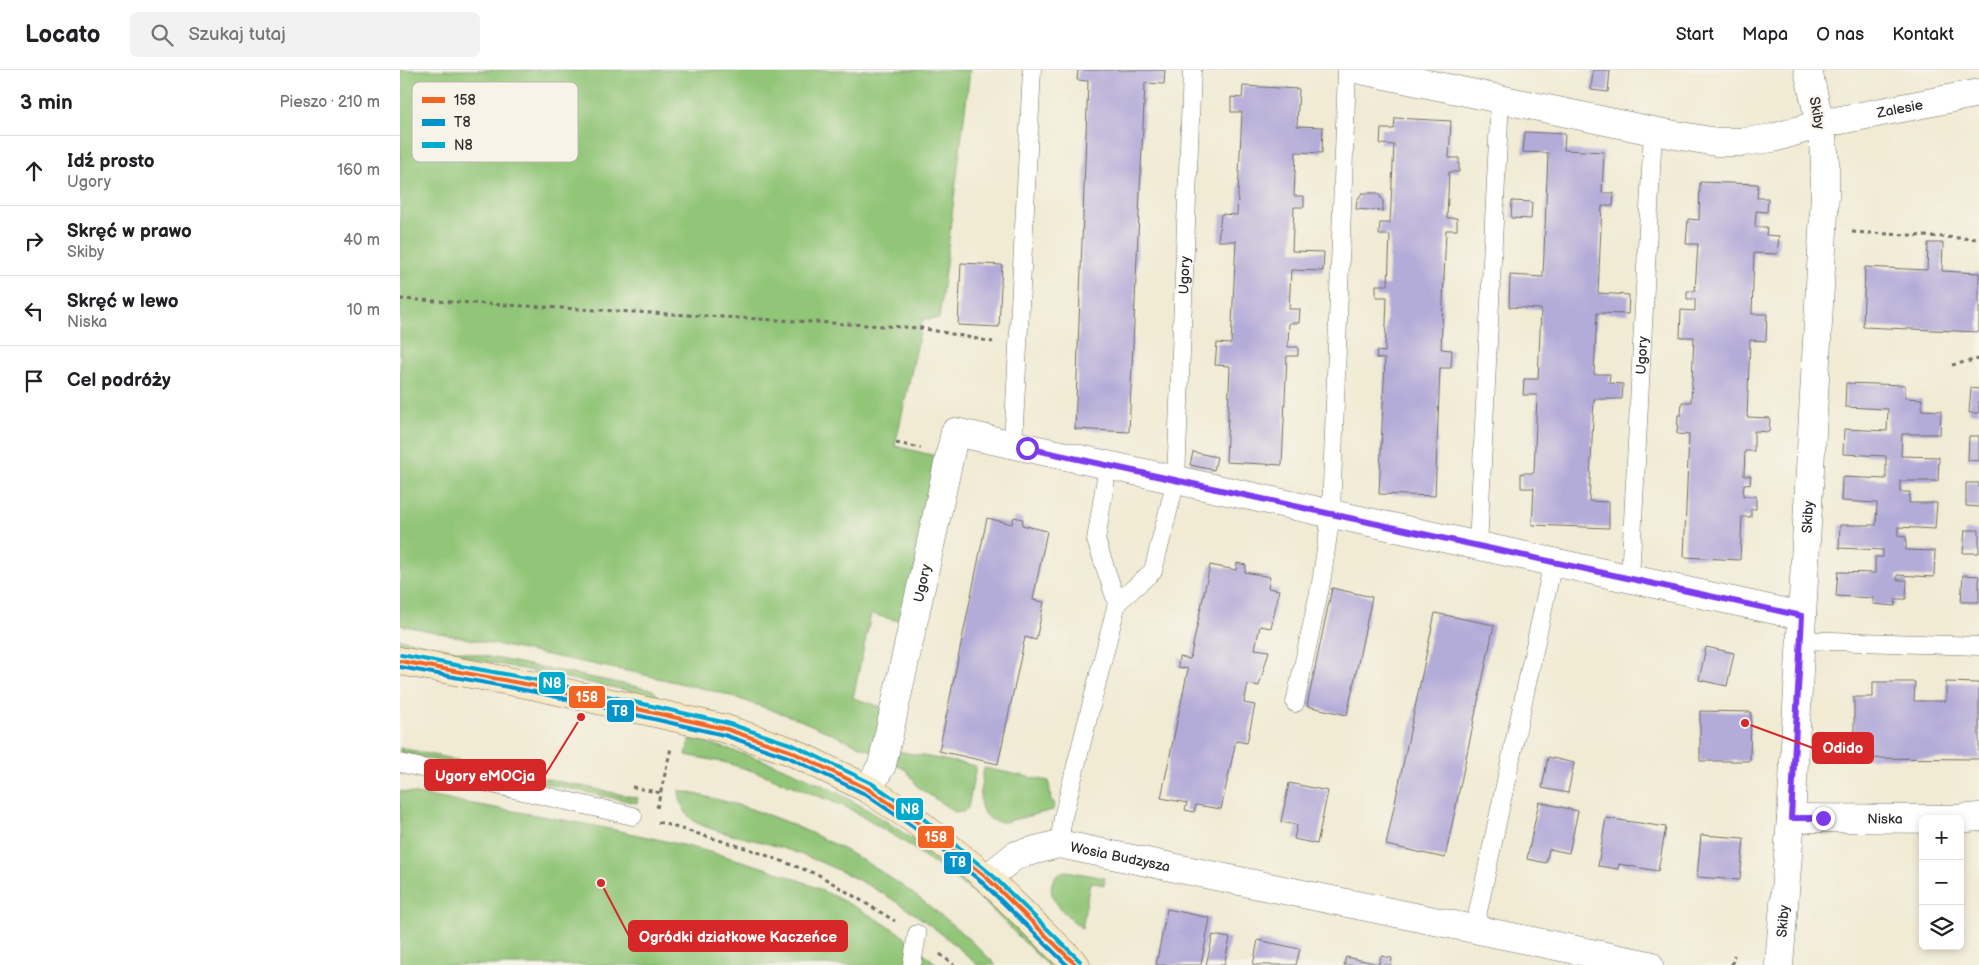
<!DOCTYPE html>
<html lang="pl">
<meta charset="utf-8">
<style>
body{margin:0;font-family:"Balsamiq Sans",sans-serif;background:#f2f2f2;color:#202124}
.controls{position:absolute;right:15px;bottom:15px;display:grid;overflow:hidden;border-radius:8px;box-shadow:0 2px 8px #0003}
.controls button{width:45px;height:45px;display:grid;place-items:center;padding:0;border:0;border-bottom:1px solid #e0e0e0;background:#fff;color:#202124;font:25px sans-serif}
.stop{position:absolute;width:15px;height:15px;margin:-11px;border:4px solid #7c3aed;border-radius:50%;background:#fff}
.stop.end{background:#7c3aed;border-color:#fff;box-shadow:0 1px 5px #0008}
.list{margin:0;padding:0;list-style:none}
h2{display:flex;justify-content:space-between;align-items:center;height:65px;margin:0;padding:0 20px;font-size:21px}
h2 small{font-size:16px;font-weight:400;color:#757577}
.list li{display:grid;grid-template-columns:32px 1fr auto;gap:15px;align-items:center;box-sizing:border-box;height:70px;padding:0 20px;border-top:1px solid #e0e0e0}
.list b{display:block;font-size:19px;white-space:nowrap}
.list p{margin:0;font-size:16px;white-space:nowrap;color:#757577}
.list em{font-size:16px;font-style:normal;color:#757577}
.icon{flex:none;width:28px;height:28px;fill:none;stroke:currentColor;stroke-width:2;stroke-linecap:round;stroke-linejoin:round}
.map{position:relative;flex:none;width:1579px;height:895px;overflow:hidden}
header{display:flex;align-items:center;gap:30px;box-sizing:border-box;height:70px;padding:0 25px;background:#fff;border-bottom:1px solid #e0e0e0}
header strong{font-size:24px}
nav{display:flex;gap:28px;margin-inline-start:auto;font-size:18px}
.search{width:350px;height:45px;background:#f2f2f2;display:flex;align-items:center;gap:12px;box-sizing:border-box;padding:0 18px;border-radius:8px;color:#757577;font-size:19px}
main{display:flex}
aside{flex:1;background:#fff}
.map>svg:first-child{display:block}
.green{fill:#91c577;stroke:#5e7851}
.building{fill:#b3abd8}
.lines{fill:none;stroke-linecap:round;stroke-linejoin:round}
.lane-casing{stroke:#706e66;stroke-width:19}
.street-casing{stroke:#706e66;stroke-width:29}
.secondary-casing{stroke:#706e66;stroke-width:29}
.path{stroke:#706e66;stroke-width:3;stroke-dasharray:4 4;stroke-linecap:butt}
.lane{stroke:#fff;stroke-width:18}
.street{stroke:#fff;stroke-width:28}
.secondary{stroke:#f8e8c3;stroke-width:28}
.bus-1-casing{stroke:#f7f3e8;stroke-width:8}
.bus-2-casing{stroke:#f7f3e8;stroke-width:8}
.bus-3-casing{stroke:#f7f3e8;stroke-width:8}
.bus-1{stroke:#f26522;stroke-width:4}
.bus-2{stroke:#0093cb;stroke-width:4}
.bus-3{stroke:#00a9ce;stroke-width:4}
.route{stroke:#7c3aed;stroke-width:6}
.labels{text-anchor:middle;dominant-baseline:central;stroke-width:4.5;stroke-linejoin:round;paint-order:stroke}
.street-label{font-size:14px;fill:#2b2b2b;stroke:#f7f3e8}
.key{fill:#f7f3e8;stroke:#bab7af;stroke-width:1}
.key-label{font-size:14px;fill:#2b2b2b}
.leader{fill:none;stroke:#d62828;stroke-width:2}
.callout-dot{fill:#d62828;stroke:#f7f3e8;stroke-width:2}
.callout{fill:#d62828;stroke:#d62828;stroke-width:2}
.callout-label{font-size:15px;text-anchor:middle;font-weight:bold;fill:#fff}
.line-badge{stroke:#f7f3e8;stroke-width:2}
.badge-label{font-size:14px;text-anchor:middle;font-weight:bold;fill:#fff}
</style>
<header>
<strong>Locato</strong>
<div class="search"><svg class="icon" aria-label="search" viewBox="0 0 24 24"><circle cx="10" cy="10" r="6"/><path d="M15 15l6 6"/></svg>Szukaj tutaj</div>
<nav><a>Start</a><a>Mapa</a><a>O nas</a><a>Kontakt</a></nav>
</header>
<main>
<aside>
<h2>3 min<small>Pieszo · 210 m</small></h2>
<ul class="list">
<li><svg class="icon" aria-label="ahead" viewBox="0 0 24 24"><path d="M12 20V5M6 11l6-6 6 6"/></svg><div><b>Idź prosto</b><p>Ugory</p></div><em>160 m</em></li>
<li><svg class="icon" aria-label="right" viewBox="0 0 24 24"><path d="M7 20v-9h11M14 6l5 5-5 5"/></svg><div><b>Skręć w prawo</b><p>Skiby</p></div><em>40 m</em></li>
<li><svg class="icon" aria-label="left" viewBox="0 0 24 24"><path d="M17 20v-9H6M10 6l-5 5 5 5"/></svg><div><b>Skręć w lewo</b><p>Niska</p></div><em>10 m</em></li>
<li><svg class="icon" aria-label="arrive" viewBox="0 0 24 24"><path d="M6 21V4h12l-3 4 3 4H6"/></svg><div><b>Cel podróży</b></div></li>
</ul>
</aside>
<div class="map">
<svg width="1579" height="895" viewBox="0 0 1579 895">
<rect width="100%" height="100%" fill="#f7f3e8"/>
<filter id="ink" filterUnits="userSpaceOnUse"><feTurbulence type="fractalNoise" baseFrequency=".02" numOctaves="2"/><feDisplacementMap in="SourceGraphic" scale="10" xChannelSelector="R" yChannelSelector="G"/><feConvolveMatrix kernelMatrix="1 2 1 2 8 2 1 2 1" color-interpolation-filters="sRGB"/></filter>
<filter id="wash" filterUnits="userSpaceOnUse"><feTurbulence type="fractalNoise" baseFrequency=".0096" numOctaves="4" result="noise"/><feDisplacementMap in="SourceGraphic" scale="20" xChannelSelector="R" yChannelSelector="G"/><feGaussianBlur stdDeviation="1.12" result="paint"/><feColorMatrix in="noise" values="0 0 0 0 0 0 0 0 0 0 0 0 0 0 0 0 0 1.4 0 .05"/><feComposite in="paint" operator="in"/></filter>
<g filter="url(#wash)">
<rect width="100%" height="100%" fill="#f1ebd4"/>
<g class="green">
<path d="M 0,0 L 570,0 L 539,249 L 523,249 L 495,376 L 540,387 L 503,552 L 471,544 L 453,628 L 485,638 L 474,682 L 395,648 L 322,623 L 236,603 L 0,555 Z"/>
<path d="M 0,569 L 253,620 L 259,627 L 0,574 Z"/>
<path d="M 290,668 C 329,679 368,690 405,707 C 503,751 582,820 656,895 L 647,895 L 579,827 L 506,773 L 448,738 L 362,704 L 327,693 L 286,685 Z"/>
<path d="M 0,678 L 238,728 L 237,733 L 0,683 Z"/>
<path d="M 497,681 L 576,696 L 568,738 L 563,742 L 555,742 L 519,718 L 506,700 L 495,694 Z"/>
<path d="M 584,698 L 649,711 L 651,731 L 654,732 L 653,740 L 604,752 C 571,752 581,719 584,698 Z"/>
<path d="M 279,720 C 302,726 326,731 348,738 C 443,769 526,825 596,895 L 577,895 C 524,843 450,799 379,777 C 352,768 321,765 295,752 C 284,743 280,734 279,720 Z"/>
<path d="M 0,721 C 124,744 251,761 371,800 C 412,813 453,835 490,857 C 507,867 522,883 538,895 L 0,895 Z"/>
<path d="M 667,801 L 705,808 L 704,815 L 690,812 L 682,859 C 670,847 647,832 652,813 C 655,805 659,802 667,801 Z"/>
</g>
<g id="blocks">
<g class="building">
<path d="M 678,0 L 765,0 L 764,14 L 745,13 L 729,362 L 675,359 L 688,11 L 677,10 Z"/>
<path d="M 1193,0 L 1210,0 L 1208,22 L 1191,20 Z"/>
<path d="M 843,16 L 899,19 L 897,56 L 923,57 L 922,83 L 896,82 L 894,126 L 904,126 L 904,137 L 894,137 L 892,181 L 924,182 L 923,201 L 891,200 L 889,239 L 900,239 L 899,253 L 889,253 L 888,277 L 898,277 L 898,286 L 887,286 L 882,395 L 826,392 L 830,296 L 815,295 L 817,273 L 831,274 L 836,171 L 818,171 L 821,144 L 837,145 L 842,42 L 831,42 L 831,27 L 842,28 Z"/>
<path d="M 995,48 L 1051,51 L 1049,88 L 1059,88 L 1059,102 L 1049,102 L 1047,148 L 1057,148 L 1057,160 L 1046,160 L 1041,279 L 1052,280 L 1051,298 L 1040,298 L 1035,426 L 979,424 L 985,289 L 976,288 L 977,281 L 985,282 L 987,227 L 976,227 L 976,215 L 988,215 L 990,165 L 979,165 L 980,153 L 990,153 L 994,75 L 980,74 L 981,59 L 994,59 Z"/>
<path d="M 1125,62 L 1165,64 L 1164,80 L 1204,82 L 1202,123 L 1214,123 L 1213,136 L 1202,136 L 1198,223 L 1229,225 L 1228,244 L 1197,243 L 1194,304 L 1210,304 L 1209,313 L 1223,314 L 1222,329 L 1194,329 L 1189,431 L 1209,432 L 1209,458 L 1132,455 L 1134,418 L 1121,418 L 1121,403 L 1134,403 L 1137,325 L 1123,325 L 1124,309 L 1138,309 L 1141,239 L 1109,237 L 1110,205 L 1143,207 L 1148,83 L 1123,82 Z"/>
<path d="M 1300,112 L 1358,114 L 1357,128 L 1368,128 L 1367,142 L 1356,141 L 1355,157 L 1367,157 L 1366,165 L 1379,166 L 1377,184 L 1354,183 L 1352,244 L 1367,244 L 1366,271 L 1350,270 L 1347,347 L 1370,348 L 1369,362 L 1354,361 L 1354,381 L 1345,381 L 1344,406 L 1351,406 L 1350,415 L 1344,414 L 1343,426 L 1356,426 L 1356,439 L 1351,439 L 1351,447 L 1342,447 L 1340,490 L 1284,487 L 1289,365 L 1277,364 L 1278,345 L 1281,345 L 1282,332 L 1291,332 L 1294,267 L 1280,267 L 1281,240 L 1295,241 L 1295,229 L 1287,229 L 1287,221 L 1295,221 L 1298,174 L 1286,174 L 1288,149 L 1299,150 Z"/>
<path d="M 962,123 L 978,123 L 983,131 L 983,141 L 956,139 L 957,130 Z"/>
<path d="M 1112,131 L 1132,132 L 1131,149 L 1111,148 Z"/>
<path d="M 1528,173 L 1543,173 L 1542,201 L 1579,203 L 1579,262 L 1463,257 L 1465,197 L 1527,200 Z"/>
<path d="M 561,193 L 602,195 L 599,257 L 558,255 Z"/>
<path d="M 1446,313 L 1505,315 L 1505,328 L 1522,329 L 1522,340 L 1541,341 L 1540,364 L 1502,364 L 1501,386 L 1539,387 L 1538,411 L 1500,411 L 1500,422 L 1510,422 L 1509,433 L 1537,433 L 1535,459 L 1498,457 L 1498,466 L 1506,467 L 1506,480 L 1535,481 L 1534,507 L 1497,505 L 1497,510 L 1507,510 L 1506,529 L 1496,529 L 1495,536 L 1473,534 L 1473,528 L 1436,526 L 1438,502 L 1475,503 L 1475,487 L 1483,487 L 1483,480 L 1439,478 L 1440,455 L 1476,455 L 1477,433 L 1441,431 L 1442,407 L 1486,409 L 1486,386 L 1443,384 L 1444,359 L 1487,361 L 1488,339 L 1445,337 Z"/>
<path d="M 1571,318 L 1579,319 L 1579,343 L 1569,343 Z"/>
<path d="M 1569,366 L 1579,366 L 1579,391 L 1568,390 Z"/>
<path d="M 793,382 L 817,387 L 814,400 L 790,395 Z"/>
<path d="M 1566,413 L 1579,413 L 1579,437 L 1566,436 Z"/>
<path d="M 614,447 L 623,449 L 622,455 L 647,461 L 633,530 L 644,532 L 636,570 L 625,567 L 598,694 L 539,681 L 587,448 L 612,454 Z"/>
<path d="M 1565,460 L 1579,460 L 1579,483 L 1563,483 Z"/>
<path d="M 837,493 L 846,495 L 845,502 L 870,507 L 868,518 L 879,520 L 871,558 L 860,556 L 855,579 L 869,581 L 859,616 L 848,614 L 844,633 L 855,635 L 847,673 L 836,671 L 821,739 L 796,735 L 794,742 L 785,740 L 787,733 L 761,728 L 788,599 L 778,597 L 779,587 L 790,589 L 810,495 L 836,500 Z"/>
<path d="M 1563,505 L 1579,506 L 1579,532 L 1561,532 Z"/>
<path d="M 932,518 L 972,527 L 947,645 L 907,636 Z"/>
<path d="M 1035,543 L 1094,555 L 1045,788 L 986,775 Z"/>
<path d="M 1306,577 L 1334,583 L 1327,616 L 1299,610 Z"/>
<path d="M 1473,612 L 1515,612 L 1514,631 L 1546,631 L 1546,612 L 1579,613 L 1579,689 L 1454,688 L 1454,627 L 1473,627 Z"/>
<path d="M 1300,641 L 1351,642 L 1350,691 L 1300,691 Z"/>
<path d="M 1148,687 L 1174,693 L 1168,723 L 1142,718 Z"/>
<path d="M 889,713 L 928,721 L 917,774 L 894,769 L 897,755 L 881,752 Z"/>
<path d="M 1139,732 L 1178,741 L 1169,783 L 1149,779 L 1146,793 L 1127,789 Z"/>
<path d="M 1206,748 L 1266,757 L 1258,801 L 1219,794 L 1218,799 L 1198,796 Z"/>
<path d="M 1301,765 L 1344,768 L 1340,810 L 1297,807 Z"/>
<path d="M 767,839 L 810,848 L 801,895 L 756,895 Z"/>
<path d="M 813,865 L 830,868 L 824,895 L 806,895 Z"/>
<path d="M 858,870 L 900,879 L 896,895 L 853,895 Z"/>
<path d="M 981,886 L 992,888 L 991,895 L 944,895 L 946,887 L 979,894 Z"/>
</g>
</g>
</g>
<g filter="url(#ink)">
<use href="#blocks" fill-opacity="0" stroke="#706e66" stroke-width="1"/>
<g class="lines">
<defs>
<g id="lane">
<path d="M 613,375 L 632,0"/>
<path d="M 708,395 L 696,470 L 717,533"/>
<path d="M 1078,476 L 1100,29"/>
<path id="s1" d="M 1230,509 L 1253,61"/>
<path d="M 1401,570 L 1579,576"/>
<path d="M 895,633 L 921,513 L 931,444 L 947,0"/>
<path d="M 0,693 L 233,746"/>
<path id="s2" d="M 659,774 L 663,747 L 717,533 L 753,501 L 776,410 L 792,0"/>
<path d="M 1074,860 L 1153,492"/>
<path d="M 512,895 L 517,864"/>
</g>
<g id="street">
<path id="s3" d="M 961,0 L 1253,61 L 1316,72 L 1343,72 L 1373,68 L 1420,54 L 1579,23"/>
<path id="s4" d="M 468,719 L 482,695 L 555,362 L 1402,546"/>
<path id="s5" d="M 1391,748 L 1556,749 L 1579,747"/>
<path id="s6" d="M 587,808 L 616,785 L 659,774 L 1249,895"/>
<path id="s7" d="M 1379,895 L 1391,748 L 1425,124 L 1425,89 L 1420,54 L 1408,0"/>
</g>
<path id="secondary" d="M 0,591 L 136,616 L 326,659 L 390,681 L 468,719 L 516,751 L 587,808 L 676,895"/>
</defs>
<use href="#lane" class="lane-casing"/>
<use href="#street" class="street-casing"/>
<use href="#secondary" class="secondary-casing"/>
<g class="path">
<path d="M 1452,162 L 1579,169"/>
<path d="M 0,229 L 521,258 L 593,272"/>
<path d="M 1552,295 L 1579,289"/>
<path d="M 496,373 L 521,378"/>
<path d="M 232,717 L 261,723"/>
<path d="M 257,738 L 271,678"/>
<path d="M 258,752 L 352,780 L 419,805 L 495,851"/>
<path d="M 540,884 L 554,895"/>
<path d="M 1332,895 L 1334,885"/>
</g>
<use href="#lane" class="lane"/>
<use href="#street" class="street"/>
<use href="#secondary" class="secondary"/>
<defs>
<path id="bus-1" d="M 0,591 L 136,616 L 326,659 L 390,681 L 468,719 L 516,751 L 587,808 L 676,895"/>
<path id="bus-2" d="M 0,597 L 135,622 L 324,665 L 388,687 L 465,724 L 512,756 L 583,813 L 667,895"/>
<path id="bus-3" d="M 1,585 L 137,610 L 327,653 L 393,675 L 471,713 L 520,746 L 591,804 L 680,891"/>
</defs>
<use href="#bus-1" class="bus-1-casing"/>
<use href="#bus-2" class="bus-2-casing"/>
<use href="#bus-3" class="bus-3-casing"/>
<use href="#bus-1" class="bus-1"/>
<use href="#bus-2" class="bus-2"/>
<use href="#bus-3" class="bus-3"/>
</g>
</g>
<g class="lines" filter="url(#ink)">
<path class="route" d="M 627,378 L 1402,546 L 1391,748 L 1423,748"/>
</g>
<g class="labels">
<g class="street-label">
<text stroke="none"><textPath href="#s3" startOffset="550">Zalesie</textPath></text>
<text transform="translate(1417 43) rotate(79)">Skiby</text>
<text stroke="none"><textPath href="#s2" startOffset="595">Ugory</textPath></text>
<text stroke="none"><textPath href="#s1" startOffset="224">Ugory</textPath></text>
<text stroke="none"><textPath href="#s7" startOffset="449">Skiby</textPath></text>
<text stroke="none"><textPath href="#s4" startOffset="214">Ugory</textPath></text>
<text stroke="none"><textPath href="#s5" startOffset="94">Niska</textPath></text>
<text stroke="none"><textPath href="#s6" startOffset="144">Wosia Budzysza</textPath></text>
<text stroke="none"><textPath href="#s7" startOffset="44">Skiby</textPath></text>
</g>
</g>
<rect x="12" y="12" width="166" height="80" rx="8" class="key"/>
<rect x="22" y="27" width="23" height="6" fill="#f26522"/>
<rect x="22" y="49" width="23" height="7" fill="#0093cb"/>
<rect x="22" y="72" width="23" height="6" fill="#00a9ce"/>
<g class="key-label">
<text x="54" y="35">158</text>
<text x="54" y="57">T8</text>
<text x="54" y="80">N8</text>
</g>
<path class="leader" d="M1345 653L1413 678M181 647L145 705M201 813L229 866"/>
<g class="callout-dot">
<circle cx="1345" cy="653" r="5"/>
<circle cx="181" cy="647" r="5"/>
<circle cx="201" cy="813" r="5"/>
</g>
<g class="callout">
<rect x="1413" y="663" width="60" height="30" rx="5"/>
<rect x="25" y="690" width="120" height="30" rx="5"/>
<rect x="229" y="851" width="218" height="30" rx="5"/>
</g>
<g class="callout-label">
<text x="1443" y="683">Odido</text>
<text x="85" y="711">Ugory eMOCja</text>
<text x="338" y="872">Ogródki działkowe Kaczeńce</text>
</g>
<g class="line-badge">
<rect x="138" y="601" width="28" height="24" rx="5" fill="#00a9ce"/>
<rect x="168" y="615" width="38" height="24" rx="5" fill="#f26522"/>
<rect x="206" y="629" width="29" height="24" rx="5" fill="#0093cb"/>
<rect x="495" y="727" width="29" height="24" rx="5" fill="#00a9ce"/>
<rect x="517" y="755" width="38" height="24" rx="5" fill="#f26522"/>
<rect x="543" y="781" width="29" height="24" rx="5" fill="#0093cb"/>
</g>
<g class="badge-label">
<text x="152" y="618">N8</text>
<text x="187" y="632">158</text>
<text x="220" y="646">T8</text>
<text x="510" y="744">N8</text>
<text x="536" y="772">158</text>
<text x="558" y="797">T8</text>
</g>
</svg>
<div class="controls">
<button>+</button>
<button>−</button>
<button><svg class="icon" aria-label="layers" viewBox="0 0 24 24"><path d="M12 4l9 5-9 5-9-5zM3 14l9 5 9-5"/></svg></button>
</div>
<div class="stop" style="left:627px;top:378px"></div>
<div class="stop end" style="left:1423px;top:748px"></div>
</div>
</main>
